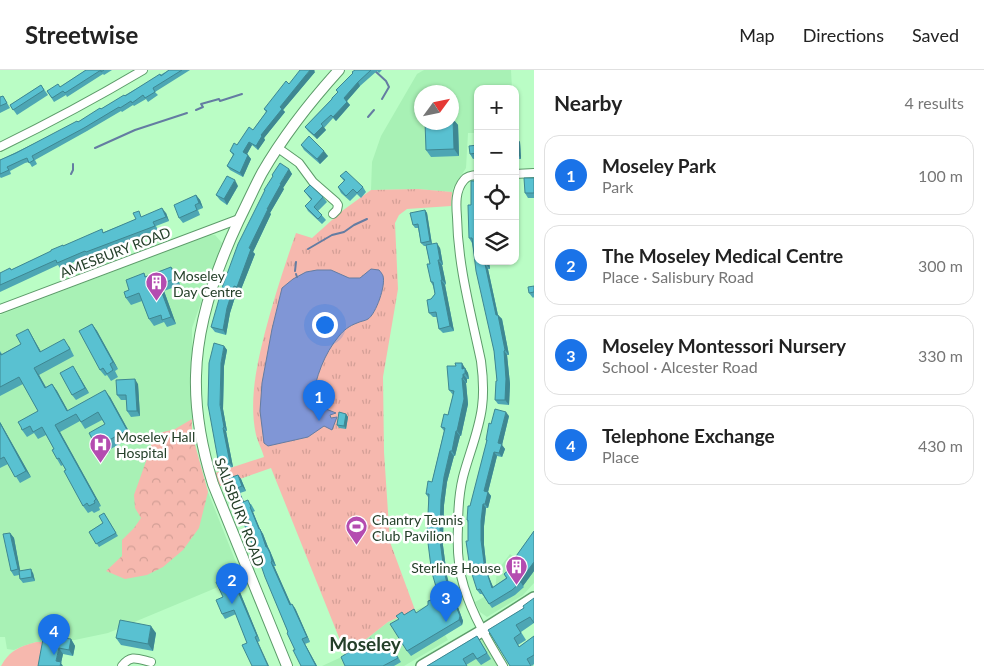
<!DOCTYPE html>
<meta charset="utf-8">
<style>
body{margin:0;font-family:Lato,sans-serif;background:#f2f2f2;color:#222}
.controls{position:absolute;right:15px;top:15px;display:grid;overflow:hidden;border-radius:10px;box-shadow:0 1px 4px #0004}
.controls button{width:45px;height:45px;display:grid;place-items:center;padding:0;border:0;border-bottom:1px solid #e0e0e0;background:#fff;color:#222;font:25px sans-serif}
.compass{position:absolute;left:414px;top:15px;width:45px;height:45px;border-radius:50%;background:#fff;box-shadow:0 1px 4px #0004;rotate:57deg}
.you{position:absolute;left:324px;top:254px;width:18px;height:18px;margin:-12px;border:4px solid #fff;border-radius:50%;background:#1a73e8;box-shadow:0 0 0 8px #1a73e833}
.badge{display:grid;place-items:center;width:32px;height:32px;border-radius:50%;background:#1a73e8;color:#fff;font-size:16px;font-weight:700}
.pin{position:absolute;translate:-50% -41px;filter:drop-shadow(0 1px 2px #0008)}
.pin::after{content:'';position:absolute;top:26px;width:18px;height:15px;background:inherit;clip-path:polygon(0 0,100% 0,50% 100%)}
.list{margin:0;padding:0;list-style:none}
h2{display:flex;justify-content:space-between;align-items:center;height:65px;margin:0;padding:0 20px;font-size:21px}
h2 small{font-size:16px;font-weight:400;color:#767676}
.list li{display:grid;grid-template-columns:32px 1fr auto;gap:15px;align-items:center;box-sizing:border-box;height:80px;margin:0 10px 10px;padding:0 10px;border:1px solid #e0e0e0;border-radius:15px}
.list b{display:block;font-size:19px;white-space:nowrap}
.list p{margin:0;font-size:16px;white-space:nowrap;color:#767676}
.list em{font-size:16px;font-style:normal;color:#767676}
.icon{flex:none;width:28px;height:28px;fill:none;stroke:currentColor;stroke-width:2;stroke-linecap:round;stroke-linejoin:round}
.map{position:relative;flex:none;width:534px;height:596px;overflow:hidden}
header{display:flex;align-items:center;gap:30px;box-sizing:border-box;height:70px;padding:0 25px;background:#fff;border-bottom:1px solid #e0e0e0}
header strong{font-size:24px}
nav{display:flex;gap:28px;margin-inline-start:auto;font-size:18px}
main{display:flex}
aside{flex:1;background:#fff}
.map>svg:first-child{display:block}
.built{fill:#a8f1b5;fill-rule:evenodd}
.green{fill:#f6b8ae}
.forest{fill:url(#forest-crowns)}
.park{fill:url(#park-tufts)}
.water{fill:#8096d6;stroke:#647ca2}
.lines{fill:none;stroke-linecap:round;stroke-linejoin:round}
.stream{stroke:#647ca2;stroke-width:2}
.minor-casing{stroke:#5d9c6a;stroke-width:10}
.major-casing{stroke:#5d9c6a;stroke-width:12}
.highway-casing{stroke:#5d9c6a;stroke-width:14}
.minor{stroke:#fff;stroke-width:8}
.major{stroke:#fff;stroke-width:10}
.highway{stroke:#fff;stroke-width:11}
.wall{fill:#4da6b4}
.shaded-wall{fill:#3e8792}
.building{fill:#59c1d1;stroke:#3e8792}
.labels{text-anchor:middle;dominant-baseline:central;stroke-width:5;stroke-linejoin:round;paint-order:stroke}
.street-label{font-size:14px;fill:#243f29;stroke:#fff}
.poi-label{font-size:14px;fill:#243f29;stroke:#fff;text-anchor:start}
.district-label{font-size:19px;font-weight:bold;fill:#243f29;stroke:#fff}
</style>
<header>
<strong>Streetwise</strong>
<nav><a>Map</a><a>Directions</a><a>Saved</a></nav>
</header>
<main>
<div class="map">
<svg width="534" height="596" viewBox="0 0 534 596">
<defs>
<pattern id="forest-crowns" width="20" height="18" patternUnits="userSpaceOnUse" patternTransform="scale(1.25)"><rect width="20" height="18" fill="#f6b8ae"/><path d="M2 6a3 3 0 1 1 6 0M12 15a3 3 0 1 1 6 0" fill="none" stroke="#d39f96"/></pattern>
<pattern id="park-tufts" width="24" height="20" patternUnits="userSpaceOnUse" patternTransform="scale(1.25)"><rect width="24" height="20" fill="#f6b8ae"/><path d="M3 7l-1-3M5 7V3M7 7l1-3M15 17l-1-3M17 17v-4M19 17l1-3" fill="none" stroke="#d39f96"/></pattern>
</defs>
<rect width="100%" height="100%" fill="#bafdc5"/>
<g class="built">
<path d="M 424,0 L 511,0 L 512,19 L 478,19 L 478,63 L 468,63 L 466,98 L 453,118 L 452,122 L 418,119 L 371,120 L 372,92 L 381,66 L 417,4 ZM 422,22 L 452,22 L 452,52 L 422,52 Z"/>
<path d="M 208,165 L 215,165 L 222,173 L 192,258 L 192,364 L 208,422 L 241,505 L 235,510 L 108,563 L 65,572 L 36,572 L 23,576 L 14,580 L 7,579 L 5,567 L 0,567 L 0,245 Z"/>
<path d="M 510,484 L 534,502 L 534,513 L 523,525 L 487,547 L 480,542 L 475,532 L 495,521 L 497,501 Z"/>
<path d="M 428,535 L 448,570 L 404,596 L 322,596 L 346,585 L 388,552 Z"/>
<path d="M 482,569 L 500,596 L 434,596 L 454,584 Z"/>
</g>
<path class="green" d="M 36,572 L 47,572 L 44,596 L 1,596 C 10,580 19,577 36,572 Z"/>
<path class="forest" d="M 192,349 L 192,364 L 208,422 L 199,458 L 183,480 L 163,497 L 147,505 L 125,509 L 106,501 L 122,486 L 122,470 L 134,458 L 141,448 L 135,438 L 134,425 L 150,380 L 153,367 L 163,362 L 175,359 Z"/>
<path class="park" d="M 418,119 L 452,122 L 451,136 L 407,139 L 399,145 L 395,153 L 398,219 L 383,307 L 384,382 L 390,472 L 415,540 L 388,552 L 346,585 L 271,398 L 220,416 L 215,403 L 264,387 C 262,380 258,372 256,365 C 249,332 256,298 264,266 C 273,231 284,197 296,163 L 312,168 L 342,141 L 371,120 Z"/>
<path class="water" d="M 371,199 L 379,200 C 380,201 383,205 383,206 C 386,215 376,244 368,249 C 365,251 361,251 357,253 C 349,256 344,260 339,266 C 324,284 316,307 312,330 L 316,335 L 336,343 L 330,345 L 331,348 L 337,347 L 332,360 L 324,356 L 308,367 L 268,376 L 264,373 L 260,341 L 262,313 L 272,259 L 282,218 L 293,209 L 306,202 L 317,200 L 331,200 L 349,208 L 360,208 Z"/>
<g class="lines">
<g class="stream">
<path d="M 374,0 L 386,11 L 389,17 L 382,29"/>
<path d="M 196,40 L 203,37 L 201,34 L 219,29 L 220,31 L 242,24"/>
<path d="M 368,47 L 374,40"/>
<path d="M 95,78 L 135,60 L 187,43"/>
<path d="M 71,104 L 73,100 L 73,94"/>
<path d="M 308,179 L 332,165 L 344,162 L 354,155 L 367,149"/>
<path d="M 295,201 L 296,192"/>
<path d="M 296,204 L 297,207"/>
</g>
<defs>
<g id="minor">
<path d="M 0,77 C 49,53 96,28 143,0"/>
<path d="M 278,78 L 299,93 L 313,112 L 336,132 L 338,135 L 337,140 L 333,144"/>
<path d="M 515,104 L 534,103"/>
<path d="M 478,105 C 473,105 467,106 464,110 C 455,120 456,135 457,147 C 458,197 471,243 481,291 C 483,306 484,322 482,337 C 479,361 469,384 463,407 C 459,423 458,440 458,457 C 457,477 458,498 464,517 C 473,546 488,571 503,596"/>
<path d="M 0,239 L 239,149"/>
<path d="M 122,596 C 131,584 138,589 151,592"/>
</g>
<path id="major" d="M 287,596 L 213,414 C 202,379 195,343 196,306 C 197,252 216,199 239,150 C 247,134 254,118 262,103 C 284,65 310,32 339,0"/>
<path id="highway" d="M 422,596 L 482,561 L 534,528"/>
</defs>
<use href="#minor" class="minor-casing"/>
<use href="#major" class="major-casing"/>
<use href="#highway" class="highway-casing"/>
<use href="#minor" class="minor"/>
<use href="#major" class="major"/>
<use href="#highway" class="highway"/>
</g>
<g class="wall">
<path d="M 86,0 L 112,0 L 104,5 L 103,4 L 67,27 L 66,25 L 54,32 L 47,21 L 60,17 Z"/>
<path d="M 169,0 L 190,0 L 155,22 L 158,25 L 148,32 L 146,29 L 134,36 L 133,35 L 122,42 L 121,41 L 87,61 L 35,90 L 37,94 L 32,97 L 29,92 L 25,93 L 10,101 L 11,104 L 1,108 L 0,107 L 0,90 L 78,52 Z"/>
<path d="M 355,0 L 382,0 L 379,3 L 377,1 L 360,16 L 347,31 L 350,35 L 336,51 L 333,48 L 324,58 L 326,60 L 317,69 L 308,61 L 305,57 L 332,29 L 338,22 L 336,20 L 353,3 Z"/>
<path d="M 314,1 L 315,2 L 283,40 L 285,42 L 264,68 L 265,70 L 258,80 L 252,75 L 247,84 L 251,89 L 243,107 L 230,100 L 227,96 L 233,85 L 230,81 L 253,60 L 266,42 L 264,39 L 289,14 Z"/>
<path d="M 41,15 L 48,25 L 17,45 L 10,35 Z"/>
<path d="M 3,26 L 10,38 L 0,43 L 0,27 Z"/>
<path d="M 453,49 L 458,55 L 459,86 L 431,87 L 426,80 Z"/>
<path d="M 515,68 L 520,72 L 521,89 L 515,89 Z"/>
<path d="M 301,75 L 328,86 L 320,94 L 304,80 Z"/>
<path d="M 478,75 L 478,88 L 473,89 L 470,84 Z"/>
<path d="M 289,99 L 292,104 L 283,118 L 284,119 L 270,143 L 271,144 L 253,182 L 255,184 L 240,222 L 237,221 L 230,243 L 226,265 L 215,262 L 211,257 Z"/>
<path d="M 340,106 L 363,117 L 366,122 L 361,128 L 357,124 L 350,131 L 341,123 L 338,117 L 344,111 Z"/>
<path d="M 534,108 L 534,128 L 528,128 L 525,123 Z"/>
<path d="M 238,116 L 227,135 L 220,130 L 216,125 Z"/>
<path d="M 304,121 L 323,127 L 327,132 L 318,141 L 326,150 L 322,154 L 308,141 L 305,136 L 311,130 Z"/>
<path d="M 196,125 L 200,130 L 203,138 L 198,140 L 200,145 L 183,153 L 179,148 Z"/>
<path d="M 471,135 L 478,191 L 489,191 L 490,199 L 488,199 L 498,245 L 502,249 L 509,285 L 507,285 L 510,314 L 509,335 L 498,334 L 495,330 L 497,311 L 494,281 L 472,173 L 469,168 Z"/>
<path d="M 425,140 L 427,143 L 432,174 L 440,178 L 443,195 L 442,195 L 446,214 L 445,215 L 454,261 L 443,263 L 439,259 L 437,247 L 433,247 L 429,243 L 431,229 L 435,224 L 433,216 L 431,212 L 430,194 L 426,176 L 424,176 L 421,173 L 418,158 L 415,158 L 413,155 Z"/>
<path d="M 166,143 L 169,151 L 156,156 L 158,160 L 89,187 L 88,186 L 60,198 L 58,195 L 0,222 L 0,203 L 11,200 L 63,176 L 104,162 L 142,147 Z"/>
<path d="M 171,197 L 176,204 L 180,215 L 164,221 L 176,254 L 167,257 L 164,252 L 154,256 L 149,249 L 142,231 L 131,235 L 126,228 L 129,220 L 144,203 L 146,207 Z"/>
<path d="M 534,216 L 534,227 L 533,228 L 529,223 Z"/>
<path d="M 92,254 L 97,261 L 118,299 L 115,301 L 118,307 L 111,311 L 107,305 L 105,306 L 100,300 Z"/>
<path d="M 28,259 L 32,266 L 41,282 L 69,276 L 74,286 L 39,305 L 46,317 L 52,314 L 57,321 L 68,341 L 110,327 L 132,367 L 109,380 L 110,382 L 102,387 L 98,380 L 105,354 L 102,350 L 85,359 L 80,351 L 60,362 L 101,436 L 99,437 L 100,440 L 94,443 L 92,441 L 88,443 L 83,436 L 63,395 L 61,396 L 57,389 L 54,379 L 46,365 L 38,369 L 34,363 L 27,367 L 22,360 L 38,341 L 23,314 L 0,326 L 0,281 L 2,284 L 21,274 Z"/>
<path d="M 224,276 L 227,280 L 224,296 L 223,339 L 227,361 L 226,361 L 233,397 L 222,399 L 219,395 Z"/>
<path d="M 465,298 L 468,303 L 469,309 L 467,309 L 467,313 L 466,313 L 468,334 L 461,366 L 460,366 L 455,386 L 454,386 L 447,412 L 444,435 L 443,468 L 442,468 L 447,506 L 452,526 L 455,529 L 463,551 L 462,555 L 411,586 L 407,581 L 404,545 L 417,543 L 439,527 L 428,427 L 426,424 L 432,412 L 444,361 L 441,357 L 448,345 L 453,325 L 449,320 Z"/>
<path d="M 76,301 L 89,323 L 76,330 L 72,325 Z"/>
<path d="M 138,314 L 140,346 L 131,347 L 127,341 L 127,330 L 121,330 L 117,325 Z"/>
<path d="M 346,344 L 348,347 L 346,359 L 339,358 L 337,355 Z"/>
<path d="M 509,346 L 502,375 L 505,379 L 502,387 L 497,386 L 488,422 L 491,426 L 488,438 L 486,438 L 484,456 L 484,475 L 487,502 L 493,517 L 506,508 L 504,504 L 510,499 L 509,496 L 534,461 L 534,501 L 523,516 L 524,517 L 515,525 L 492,538 L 482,524 L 480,524 L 477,520 L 468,471 L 468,453 L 467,450 L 487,371 L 486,370 L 491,354 Z"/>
<path d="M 0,352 L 31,407 L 20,413 L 8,394 L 0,398 Z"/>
<path d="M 238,405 L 241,409 L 246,421 L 240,423 L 243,430 L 244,432 L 251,434 L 255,441 L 253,442 L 260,459 L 263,464 L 268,477 L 270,481 L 273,488 L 276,496 L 274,496 L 291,534 L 296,540 L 310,572 L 305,574 L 317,596 L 301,596 L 257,483 L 254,479 L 243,451 L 241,452 L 238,448 L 231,413 Z"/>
<path d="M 104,443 L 118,466 L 99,477 L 89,462 L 103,453 Z"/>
<path d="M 10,463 L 14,468 L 20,501 L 33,503 L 35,511 L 23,513 L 20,509 L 19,505 L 14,506 L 11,501 Z"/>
<path d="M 235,510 L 260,571 L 258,572 L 247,573 L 236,544 L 225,549 L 222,544 L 223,527 Z"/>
<path d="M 524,538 L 534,553 L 521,562 L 526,570 L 518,575 L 519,577 L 534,566 L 534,594 L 532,596 L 488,560 Z"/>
<path d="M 156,563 L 153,581 L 121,575 L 116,568 Z"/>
<path d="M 477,566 L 491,589 L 481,595 L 476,589 L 466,595 L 427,596 Z"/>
<path d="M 71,569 L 75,576 L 73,586 L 63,584 L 61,593 L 57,570 Z"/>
<path d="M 389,572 L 401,592 L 394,596 L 345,596 Z"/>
</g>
<g class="shaded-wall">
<path d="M 310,0 L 315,0 L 314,1 L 315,2 L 283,40 L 285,42 L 264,68 L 265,70 L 258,80 L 256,76 L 261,65 L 280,37 Z"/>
<path d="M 358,12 L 360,16 L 346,32 L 344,28 Z"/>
<path d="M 347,32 L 350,35 L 336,51 L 333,47 Z"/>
<path d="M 453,49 L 458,55 L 459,86 L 454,79 Z"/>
<path d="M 323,56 L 326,60 L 317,69 L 314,65 Z"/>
<path d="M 517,68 L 520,72 L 521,89 L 518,84 Z"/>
<path d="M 249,72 L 252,75 L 246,86 L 243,82 Z"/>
<path d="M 324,81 L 328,86 L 320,94 L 317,89 Z"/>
<path d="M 248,85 L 251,89 L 243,107 L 240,103 Z"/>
<path d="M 289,99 L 292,104 L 283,118 L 284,119 L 270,143 L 271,144 L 253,182 L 255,184 L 240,222 L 237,217 L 249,178 L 267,139 L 280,114 Z"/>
<path d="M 235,110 L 238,116 L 227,135 L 224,129 Z"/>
<path d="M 196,125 L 200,130 L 203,138 L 199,133 Z"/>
<path d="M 162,138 L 166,143 L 169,151 L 166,147 Z"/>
<path d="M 425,140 L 427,143 L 432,175 L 430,171 Z"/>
<path d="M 437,173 L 440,178 L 443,195 L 440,190 Z"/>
<path d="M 438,190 L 442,195 L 446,214 L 442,210 Z"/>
<path d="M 486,191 L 489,191 L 490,199 L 486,194 Z"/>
<path d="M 485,194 L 488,199 L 499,250 L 496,245 Z"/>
<path d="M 171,197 L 176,204 L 180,215 L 176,208 Z"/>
<path d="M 441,210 L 445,215 L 454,261 L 450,256 Z"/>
<path d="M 159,215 L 164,221 L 176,254 L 171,247 Z"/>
<path d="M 234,216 L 237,221 L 230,243 L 226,265 L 223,260 L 227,238 Z"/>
<path d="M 498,245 L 502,249 L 509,285 L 505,280 Z"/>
<path d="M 92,254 L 97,261 L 118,299 L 113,292 Z"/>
<path d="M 28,259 L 32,266 L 45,289 L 40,282 Z"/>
<path d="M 224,276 L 227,280 L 224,296 L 223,339 L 227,361 L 224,357 L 220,335 L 221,293 Z"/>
<path d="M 504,281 L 507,285 L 510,314 L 509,335 L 505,330 Z"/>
<path d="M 462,293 L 468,303 L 469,309 L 462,299 Z"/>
<path d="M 73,296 L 76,301 L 89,323 L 85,318 Z"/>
<path d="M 34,298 L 39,305 L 50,325 L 45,318 Z"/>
<path d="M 463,304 L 467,309 L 467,313 L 463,308 Z"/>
<path d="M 462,308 L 466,313 L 468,334 L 461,366 L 457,361 Z"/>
<path d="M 135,309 L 138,314 L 140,346 L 137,341 Z"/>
<path d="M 52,314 L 57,321 L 72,348 L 67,341 Z"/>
<path d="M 105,320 L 110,327 L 132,367 L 127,360 Z"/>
<path d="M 506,342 L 509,346 L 502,375 L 505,379 L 502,387 L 499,383 L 498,373 Z"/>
<path d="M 346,344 L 348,347 L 346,359 L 344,356 Z"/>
<path d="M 0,352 L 31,407 L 26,401 L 0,353 Z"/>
<path d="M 55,355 L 60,362 L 101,436 L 96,429 Z"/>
<path d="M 223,358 L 226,361 L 233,397 L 230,393 Z"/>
<path d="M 456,361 L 460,366 L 455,386 L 452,381 Z"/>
<path d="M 450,381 L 454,386 L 447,412 L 444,435 L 443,468 L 440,463 L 441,430 L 444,407 Z"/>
<path d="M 494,382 L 497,386 L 488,422 L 491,426 L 488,438 L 485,434 L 484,421 Z"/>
<path d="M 238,405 L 241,409 L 246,421 L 242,416 Z"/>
<path d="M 237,418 L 240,423 L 246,436 L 243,432 Z"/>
<path d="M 483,434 L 486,438 L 484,456 L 484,475 L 487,502 L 495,522 L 492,518 L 485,500 L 481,470 L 481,451 Z"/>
<path d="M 250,437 L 253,442 L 260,459 L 263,464 L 268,477 L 270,481 L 276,496 L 272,491 L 266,477 Z"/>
<path d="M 10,463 L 14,468 L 21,505 L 18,499 Z"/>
<path d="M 439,463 L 442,468 L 447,506 L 452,526 L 455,529 L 463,551 L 462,555 L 459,550 L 450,525 L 444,501 Z"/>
<path d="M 271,492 L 274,496 L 293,539 L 290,535 Z"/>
<path d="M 534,492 L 534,501 L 523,516 L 520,511 Z"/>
<path d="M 31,499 L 33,503 L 35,511 L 32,507 Z"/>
<path d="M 231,505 L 235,510 L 260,571 L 257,566 Z"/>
<path d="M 292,534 L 295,538 L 310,572 L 307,567 Z"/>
<path d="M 151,556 L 156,563 L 153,581 L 148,574 Z"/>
<path d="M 255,567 L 258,572 L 269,596 L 268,596 Z"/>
<path d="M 71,569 L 75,576 L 73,586 L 69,580 Z"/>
<path d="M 302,569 L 305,574 L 317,596 L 316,596 Z"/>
<path d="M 59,578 L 63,584 L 61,593 L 63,596 L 60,596 L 56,591 Z"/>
</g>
<g class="building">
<path d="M 86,0 L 104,0 L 101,2 L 101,0 L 65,23 L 63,21 L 52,28 L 47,21 L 58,14 L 60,17 Z"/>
<path d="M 169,0 L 182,0 L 153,18 L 155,22 L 145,28 L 143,25 L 132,33 L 131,31 L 120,38 L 119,37 L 84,58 L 32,86 L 34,90 L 29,93 L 27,88 L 22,90 L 7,97 L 9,100 L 0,104 L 0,90 L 16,83 L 77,51 L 78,52 L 100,38 L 101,39 L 124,25 L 125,26 L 160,4 L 161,6 Z"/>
<path d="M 300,0 L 310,0 L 280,37 L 282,39 L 261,65 L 262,66 L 256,76 L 249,72 L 243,82 L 248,85 L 240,103 L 227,96 L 234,84 L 230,81 L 234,73 L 237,75 L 249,57 L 253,60 L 267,41 L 264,39 L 286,11 L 289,14 Z"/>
<path d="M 355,0 L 371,0 L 358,12 L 344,28 L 347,32 L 333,47 L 331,45 L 321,54 L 323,56 L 314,65 L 305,57 L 332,29 L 332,28 L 338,22 L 336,20 L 353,3 L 352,2 Z"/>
<path d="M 41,15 L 44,20 L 13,40 L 10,35 Z"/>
<path d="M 3,26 L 7,33 L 0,36 L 0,27 Z"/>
<path d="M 452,49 L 453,49 L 454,79 L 426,80 L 425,52 L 452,52 Z"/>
<path d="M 309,66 L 324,81 L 317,89 L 301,75 Z"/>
<path d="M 515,68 L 517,68 L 518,84 L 515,84 Z"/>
<path d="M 478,75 L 478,87 L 477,87 L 477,83 L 470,84 L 469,76 Z"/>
<path d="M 280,93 L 289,99 L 280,114 L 281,114 L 267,139 L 268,139 L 249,178 L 251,179 L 237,217 L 234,216 L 227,238 L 223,260 L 211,257 L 223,215 L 238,174 L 265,120 L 264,120 L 273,106 L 272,105 Z"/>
<path d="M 346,101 L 363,117 L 357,123 L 353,119 L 346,126 L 338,117 L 345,110 L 340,106 Z"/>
<path d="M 227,106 L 235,110 L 224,129 L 216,125 Z"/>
<path d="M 524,108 L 534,108 L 534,123 L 525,123 Z"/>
<path d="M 471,111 L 478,111 L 478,191 L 486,191 L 486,194 L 485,194 L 496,245 L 498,245 L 505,280 L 504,281 L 506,309 L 505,330 L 495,330 L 496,311 L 497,311 L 494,281 L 476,201 L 472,168 L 469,168 L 468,135 L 471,135 Z"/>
<path d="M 310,115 L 323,127 L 314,137 L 322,145 L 318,149 L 305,136 L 312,129 L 304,121 Z"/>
<path d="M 196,125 L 199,133 L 195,135 L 197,140 L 179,148 L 174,135 Z"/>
<path d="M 162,138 L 166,147 L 153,152 L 155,156 L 86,182 L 85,181 L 57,193 L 56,190 L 0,215 L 0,203 L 10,198 L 11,200 L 51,181 L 51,180 L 63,175 L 63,176 L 102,159 L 103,163 L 136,149 L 133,143 L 139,141 L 141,147 Z"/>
<path d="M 425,140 L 430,171 L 421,173 L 418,154 L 413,155 L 410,143 Z"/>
<path d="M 437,173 L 440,190 L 438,190 L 442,210 L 441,210 L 450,256 L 439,259 L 436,242 L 429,243 L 427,230 L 431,229 L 435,224 L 433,212 L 431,212 L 427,194 L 430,194 L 426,175 Z"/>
<path d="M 171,197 L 176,208 L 159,215 L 171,247 L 162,250 L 161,245 L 149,249 L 139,223 L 126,228 L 124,222 L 129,220 L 126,210 L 144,203 L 145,207 Z"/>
<path d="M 534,216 L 534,222 L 529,223 L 528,217 Z"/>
<path d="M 92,254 L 113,292 L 110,294 L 113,300 L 107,304 L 103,298 L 100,300 L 79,261 Z"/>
<path d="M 28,259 L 40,282 L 64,269 L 70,279 L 34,298 L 45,318 L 52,314 L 67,341 L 105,320 L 127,360 L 104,373 L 105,376 L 98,380 L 89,363 L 105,354 L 98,342 L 81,352 L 76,344 L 55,355 L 96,429 L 94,431 L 95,433 L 89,436 L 87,433 L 83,436 L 64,401 L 66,400 L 59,388 L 57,389 L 52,380 L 54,379 L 42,357 L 33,362 L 30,356 L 22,360 L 21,357 L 18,352 L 38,341 L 19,307 L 0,317 L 0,283 L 1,285 L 3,284 L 21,274 L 16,265 Z"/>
<path d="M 214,273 L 224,276 L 221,293 L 220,335 L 224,357 L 223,358 L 230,393 L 219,395 L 208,335 L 209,293 Z"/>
<path d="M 455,293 L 462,293 L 462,299 L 465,298 L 465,304 L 463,304 L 463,308 L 462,308 L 464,329 L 457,361 L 456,361 L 452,381 L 450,381 L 444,407 L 441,430 L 440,463 L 439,463 L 444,501 L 450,525 L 451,524 L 460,546 L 459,550 L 407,581 L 390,554 L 399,549 L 396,546 L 402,542 L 404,545 L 414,539 L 416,543 L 428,535 L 428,531 L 439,527 L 432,503 L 430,489 L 427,465 L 429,424 L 426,424 L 428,411 L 432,412 L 445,358 L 441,357 L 444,344 L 448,345 L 454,321 L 449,320 L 447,296 L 456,296 Z"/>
<path d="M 73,296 L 85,318 L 72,325 L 60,303 Z"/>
<path d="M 135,309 L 137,341 L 127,341 L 126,325 L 117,325 L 116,310 Z"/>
<path d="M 495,339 L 506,342 L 498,373 L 502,374 L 499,383 L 494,382 L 484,421 L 488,422 L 485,434 L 483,434 L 481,451 L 481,470 L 485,500 L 486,500 L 492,518 L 507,508 L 504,504 L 511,498 L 509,496 L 534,461 L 534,492 L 520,511 L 521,512 L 512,520 L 489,534 L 480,519 L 477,520 L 470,498 L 466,471 L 468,471 L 468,450 L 467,450 L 468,436 L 470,436 L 487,370 L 486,370 L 489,353 L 491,354 Z"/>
<path d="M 339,342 L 346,344 L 344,356 L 337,355 Z"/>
<path d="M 0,353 L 26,401 L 15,407 L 4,387 L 0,389 Z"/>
<path d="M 238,405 L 242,416 L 237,418 L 240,426 L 243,432 L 248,430 L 251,437 L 250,437 L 259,459 L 260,459 L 266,477 L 267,477 L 270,483 L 272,491 L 271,492 L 290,535 L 292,534 L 293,536 L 307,567 L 302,569 L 316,596 L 301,596 L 293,580 L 295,580 L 287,563 L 288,562 L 265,507 L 255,478 L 254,479 L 241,446 L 238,448 L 232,436 L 235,435 L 227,414 L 231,413 L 229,408 Z"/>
<path d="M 104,443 L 116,463 L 96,474 L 89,462 L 103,453 L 99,446 Z"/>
<path d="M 10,463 L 18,499 L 11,501 L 3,464 Z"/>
<path d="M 31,499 L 32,507 L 20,509 L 19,501 Z"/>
<path d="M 231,505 L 257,566 L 255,567 L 268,596 L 252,596 L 242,575 L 247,573 L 234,540 L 222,544 L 216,530 L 223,527 L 216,512 Z"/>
<path d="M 534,528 L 534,553 L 530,547 L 516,555 L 521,563 L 514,568 L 519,577 L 534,566 L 534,585 L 527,589 L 531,596 L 510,596 L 488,560 L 524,538 L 523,536 Z"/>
<path d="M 120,550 L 151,556 L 148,574 L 116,568 Z"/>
<path d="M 477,566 L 487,583 L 477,589 L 473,583 L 463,589 L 467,596 L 427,596 Z"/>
<path d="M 57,567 L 71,569 L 69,580 L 59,578 L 56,591 L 61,592 L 60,596 L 38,596 L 43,569 L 45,570 L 45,568 L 57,570 Z"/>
<path d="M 371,568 L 378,578 L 389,572 L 398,588 L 383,596 L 345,596 L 341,587 Z"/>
</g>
<defs>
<symbol id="building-pin" viewBox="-11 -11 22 30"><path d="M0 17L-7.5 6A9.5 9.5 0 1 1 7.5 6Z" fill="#b44cb0" stroke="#fff"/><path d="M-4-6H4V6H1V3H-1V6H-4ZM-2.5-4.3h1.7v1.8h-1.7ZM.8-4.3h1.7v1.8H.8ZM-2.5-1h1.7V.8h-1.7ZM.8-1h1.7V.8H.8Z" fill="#fff"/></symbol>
<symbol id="hospital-pin" viewBox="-11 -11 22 30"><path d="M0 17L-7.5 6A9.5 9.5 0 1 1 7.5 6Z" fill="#b44cb0" stroke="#fff"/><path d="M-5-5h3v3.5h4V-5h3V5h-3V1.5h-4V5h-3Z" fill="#fff"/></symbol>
<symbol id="stadium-pin" viewBox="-11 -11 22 30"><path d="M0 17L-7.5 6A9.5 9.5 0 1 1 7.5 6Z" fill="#b44cb0" stroke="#fff"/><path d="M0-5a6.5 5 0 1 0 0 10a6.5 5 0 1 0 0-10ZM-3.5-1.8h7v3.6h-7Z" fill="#fff"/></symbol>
</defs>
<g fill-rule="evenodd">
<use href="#building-pin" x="144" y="200" width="25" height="34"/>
<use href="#hospital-pin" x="88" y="362" width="25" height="34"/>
<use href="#stadium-pin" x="344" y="444" width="25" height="34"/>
<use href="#building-pin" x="504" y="484" width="25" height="34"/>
</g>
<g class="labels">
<g class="street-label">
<text transform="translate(115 182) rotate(-21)">AMESBURY ROAD</text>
<text transform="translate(240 442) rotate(69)">SALISBURY ROAD</text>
</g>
<g class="poi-label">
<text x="173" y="205">Moseley<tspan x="173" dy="16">Day Centre</tspan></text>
<text x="116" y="366">Moseley Hall<tspan x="116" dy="16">Hospital</tspan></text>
<text x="372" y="449">Chantry Tennis<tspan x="372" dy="16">Club Pavilion</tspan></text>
<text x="501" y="497" text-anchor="end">Sterling House</text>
</g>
<g class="district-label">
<text x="365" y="573">Moseley</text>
</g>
</g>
</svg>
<div class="controls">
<button>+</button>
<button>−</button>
<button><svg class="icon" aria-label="locate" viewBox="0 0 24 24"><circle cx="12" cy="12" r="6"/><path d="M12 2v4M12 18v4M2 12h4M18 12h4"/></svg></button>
<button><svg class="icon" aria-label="layers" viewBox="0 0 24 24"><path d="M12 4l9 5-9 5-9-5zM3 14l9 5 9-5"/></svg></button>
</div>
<svg class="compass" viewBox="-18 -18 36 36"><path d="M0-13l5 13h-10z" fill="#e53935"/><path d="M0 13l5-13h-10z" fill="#767676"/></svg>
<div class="you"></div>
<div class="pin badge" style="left:319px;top:351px">1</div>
<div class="pin badge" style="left:232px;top:534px">2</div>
<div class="pin badge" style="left:446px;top:552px">3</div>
<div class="pin badge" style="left:54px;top:585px">4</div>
</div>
<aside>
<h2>Nearby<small>4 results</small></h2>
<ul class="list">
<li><span class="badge">1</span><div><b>Moseley Park</b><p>Park</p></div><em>100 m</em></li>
<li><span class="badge">2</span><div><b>The Moseley Medical Centre</b><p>Place · Salisbury Road</p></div><em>300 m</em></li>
<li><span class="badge">3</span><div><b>Moseley Montessori Nursery</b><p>School · Alcester Road</p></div><em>330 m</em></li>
<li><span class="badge">4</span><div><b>Telephone Exchange</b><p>Place</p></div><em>430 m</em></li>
</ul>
</aside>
</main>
